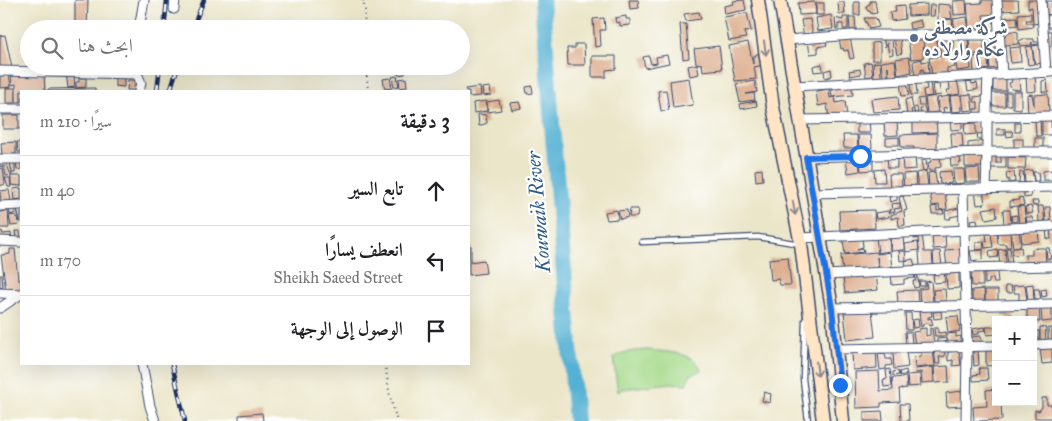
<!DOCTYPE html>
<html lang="ar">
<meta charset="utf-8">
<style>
body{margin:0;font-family:"IM FELL Great Primer",Amiri,serif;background:#f2f2f2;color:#202124;direction:rtl}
.controls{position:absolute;right:15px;bottom:15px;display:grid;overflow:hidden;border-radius:0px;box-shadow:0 5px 20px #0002}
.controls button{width:45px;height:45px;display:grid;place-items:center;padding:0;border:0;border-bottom:1px solid #e0e0e0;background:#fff;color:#202124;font:25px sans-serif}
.stop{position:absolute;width:15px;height:15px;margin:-11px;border:4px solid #1a73e8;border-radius:50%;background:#fff}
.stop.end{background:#1a73e8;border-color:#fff;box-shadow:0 1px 5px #0008}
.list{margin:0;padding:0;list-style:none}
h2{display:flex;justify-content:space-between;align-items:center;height:65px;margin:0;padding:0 20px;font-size:21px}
h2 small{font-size:16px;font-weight:400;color:#757577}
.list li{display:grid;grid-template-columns:32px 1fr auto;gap:15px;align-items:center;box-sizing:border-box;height:70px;padding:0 20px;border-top:1px solid #e0e0e0}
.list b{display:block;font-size:19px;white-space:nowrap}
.list p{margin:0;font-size:16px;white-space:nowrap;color:#757577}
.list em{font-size:16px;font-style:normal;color:#757577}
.icon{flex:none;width:28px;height:28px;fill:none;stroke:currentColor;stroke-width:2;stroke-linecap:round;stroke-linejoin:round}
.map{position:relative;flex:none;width:1052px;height:421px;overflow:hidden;direction:ltr}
.search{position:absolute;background:#fff;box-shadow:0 5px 20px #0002;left:20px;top:20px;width:450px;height:55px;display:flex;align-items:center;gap:12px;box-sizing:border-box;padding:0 18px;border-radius:28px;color:#757577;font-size:19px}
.panel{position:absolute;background:#fff;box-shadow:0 5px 20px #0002;left:20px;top:90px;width:450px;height:275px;border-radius:0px;direction:rtl}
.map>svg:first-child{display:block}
.green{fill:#a4d989;stroke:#608474}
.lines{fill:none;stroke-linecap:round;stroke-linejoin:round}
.river{stroke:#55b1d3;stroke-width:16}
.building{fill:#ddad8e}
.lane-casing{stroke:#3a4a6e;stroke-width:7}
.street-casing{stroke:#3a4a6e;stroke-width:11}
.secondary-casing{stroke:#3a4a6e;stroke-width:15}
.path{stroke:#3a4a6e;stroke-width:2;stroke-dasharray:1 4;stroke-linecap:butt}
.lane{stroke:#fff;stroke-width:4.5}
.street{stroke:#fff;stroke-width:9}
.secondary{stroke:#ffe4c6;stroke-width:12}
.rail-casing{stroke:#1b2f5e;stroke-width:4.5}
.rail{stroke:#fff;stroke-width:2.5;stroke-dasharray:8;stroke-linecap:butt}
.oneway{stroke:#8d8a92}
.route{stroke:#1a73e8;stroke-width:6}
.service-dot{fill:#5c6f8a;stroke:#fff;stroke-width:2}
.labels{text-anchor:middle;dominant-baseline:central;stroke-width:4.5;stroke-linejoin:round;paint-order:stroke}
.service-label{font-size:19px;font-weight:bold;fill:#4e5e75;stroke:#fff;text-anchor:start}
.water-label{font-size:20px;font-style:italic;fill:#2f5c87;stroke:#fff}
</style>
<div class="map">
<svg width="1052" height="421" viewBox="0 0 1052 421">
<rect width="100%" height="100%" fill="#fff"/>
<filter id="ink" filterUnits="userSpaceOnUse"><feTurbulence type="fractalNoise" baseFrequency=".02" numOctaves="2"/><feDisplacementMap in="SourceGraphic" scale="10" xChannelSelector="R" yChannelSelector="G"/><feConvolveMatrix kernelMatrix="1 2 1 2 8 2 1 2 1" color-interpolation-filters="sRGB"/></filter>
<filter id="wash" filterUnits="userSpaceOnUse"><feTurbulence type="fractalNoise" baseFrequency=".0096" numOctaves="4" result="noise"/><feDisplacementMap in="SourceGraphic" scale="20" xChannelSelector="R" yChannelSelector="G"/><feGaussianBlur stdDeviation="1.12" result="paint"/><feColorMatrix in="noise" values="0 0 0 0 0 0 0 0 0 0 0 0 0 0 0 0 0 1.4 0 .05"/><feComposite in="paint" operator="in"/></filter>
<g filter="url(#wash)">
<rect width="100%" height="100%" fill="#ebe6c9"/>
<path class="green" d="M 647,350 C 664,352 695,351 701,370 L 690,375 L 686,384 L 671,383 L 622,389 L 618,392 L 613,358 C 622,351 636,351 647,350 Z"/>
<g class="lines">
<path class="river" d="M 542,0 L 576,421"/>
</g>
<g id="blocks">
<g class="building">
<path d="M 75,0 L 88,0 L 87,29 L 75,29 Z"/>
<path d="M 629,0 L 638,0 L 639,8 L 630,9 Z"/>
<path d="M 744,0 L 746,10 L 725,14 L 724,6 L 734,4 L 733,1 Z"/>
<path d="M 966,0 L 967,14 L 954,15 L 953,1 Z"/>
<path d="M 982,0 L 996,0 L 997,14 L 983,15 L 984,23 L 979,24 L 979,28 L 969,29 L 955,29 L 953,19 L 967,17 L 969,29 L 967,4 L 982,3 Z"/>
<path d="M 1000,0 L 1018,0 L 1019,10 L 1001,11 Z"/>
<path d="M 1028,0 L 1039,0 L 1039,23 L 1033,24 L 1032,7 L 1028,8 Z"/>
<path d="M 870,1 L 875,1 L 877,13 L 871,14 L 871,12 L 868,11 L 866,8 L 867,5 L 870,4 Z"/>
<path d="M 1046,1 L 1052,1 L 1052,14 L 1047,15 Z"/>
<path d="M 815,2 L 816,14 L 799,15 L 798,3 Z"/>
<path d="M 838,2 L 844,2 L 845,14 L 839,14 Z"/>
<rect x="854" y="2" width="6" height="13"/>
<rect x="816" y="3" width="8" height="12"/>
<path d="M 927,4 L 927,15 L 908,16 L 908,5 Z"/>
<path d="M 938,4 L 950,5 L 952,19 L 953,29 L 940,29 L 939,25 L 946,23 L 945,20 L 952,19 L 943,18 L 941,22 L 938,23 Z"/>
<path d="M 904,5 L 905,19 L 891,21 L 890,12 L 896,12 L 895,6 Z"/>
<path d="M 930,5 L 935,5 L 934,16 L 929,16 Z"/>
<path d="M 699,12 L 701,19 L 686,21 L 684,14 Z"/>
<path d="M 747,13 L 751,31 L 744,32 L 746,38 L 729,41 L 724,17 Z"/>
<path d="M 1031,13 L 1031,20 L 1026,20 L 1027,23 L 1032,23 L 1033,27 L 1019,29 L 1018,14 Z"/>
<path d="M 831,15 L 833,29 L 818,31 L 816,18 Z"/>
<path d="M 1047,15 L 1052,15 L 1052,27 L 1048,27 Z"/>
<path d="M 626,16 L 626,19 L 630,19 L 630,25 L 620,26 L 620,22 L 616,23 L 615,18 Z"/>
<path d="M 843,17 L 848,17 L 848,29 L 843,29 L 843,24 L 838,24 L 838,29 L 836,29 L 835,18 L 843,20 Z"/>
<path d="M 849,17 L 855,17 L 856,30 L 850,30 Z"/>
<path d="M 1017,17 L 1018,25 L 1003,27 L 1002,18 Z"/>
<path d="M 604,18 L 605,30 L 600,30 L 601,46 L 595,47 L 593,19 Z"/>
<path d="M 864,18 L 876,18 L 879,27 L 869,29 L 867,23 L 866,23 Z"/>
<path d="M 810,19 L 813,35 L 804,37 L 801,20 Z"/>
<path d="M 920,20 L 922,27 L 910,29 L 909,23 Z"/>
<path d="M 680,24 L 686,24 L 689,58 L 683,59 Z"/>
<path d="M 1012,31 L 1018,32 L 1018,44 L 1005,45 L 1003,38 L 1009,32 Z"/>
<path d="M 1046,31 L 1052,31 L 1052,46 L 1048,46 Z"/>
<path d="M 5,35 L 12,68 L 0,70 L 0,36 Z"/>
<path d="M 850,37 L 854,58 L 850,59 L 848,50 L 844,51 L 843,48 L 841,49 L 839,38 Z"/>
<path d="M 883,37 L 892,37 L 893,54 L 889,55 L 887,43 L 885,47 Z"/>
<path d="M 968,37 L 969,54 L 963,55 L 962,38 Z"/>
<path d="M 900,38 L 902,53 L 897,55 L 894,39 Z"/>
<path d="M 924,38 L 936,38 L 937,45 L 934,49 L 925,50 L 924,38 L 923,58 L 911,59 L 908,39 Z"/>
<path d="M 997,38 L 997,52 L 986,53 L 985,39 Z"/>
<path d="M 825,39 L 827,45 L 818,47 L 818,53 L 810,54 L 808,41 Z"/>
<path d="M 953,39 L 953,48 L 950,49 L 949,46 L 945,46 L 945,50 L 948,50 L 948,53 L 945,54 L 945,57 L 950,58 L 951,62 L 954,62 L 955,67 L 947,68 L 947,73 L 932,75 L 929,58 L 941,56 L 939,40 Z"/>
<path d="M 969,39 L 984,39 L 984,53 L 970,55 Z"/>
<path d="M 1023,39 L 1034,39 L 1034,42 L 1040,42 L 1039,44 L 1032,45 L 1032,42 L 1031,45 L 1020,46 L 1019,41 Z"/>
<path d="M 748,42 L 753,64 L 753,56 L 756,56 L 756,54 L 764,53 L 765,65 L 754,67 L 756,79 L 735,81 L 729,46 Z"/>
<path d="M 880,42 L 880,60 L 872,60 L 872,43 Z"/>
<path d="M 575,44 L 584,44 L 585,65 L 568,65 L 567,48 L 575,48 Z"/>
<path d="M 1039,45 L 1042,63 L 1035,64 L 1032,46 Z"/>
<path d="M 719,46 L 722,69 L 703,71 L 702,64 L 696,63 L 694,49 Z"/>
<path d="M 1032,46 L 1034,64 L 1028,65 L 1026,47 Z"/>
<path d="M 1020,47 L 1021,62 L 1011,63 L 1009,48 Z"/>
<path d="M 667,55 L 669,63 L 645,68 L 643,57 L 649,56 L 651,64 L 657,63 L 656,57 Z"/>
<path d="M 987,55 L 989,69 L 974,72 L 973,57 Z"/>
<path d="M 592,56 L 616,56 L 616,69 L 606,70 L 606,77 L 592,77 Z"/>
<path d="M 970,56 L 971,69 L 957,71 L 955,58 Z"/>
<path d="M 989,56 L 998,56 L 998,68 L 990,69 Z"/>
<path d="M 909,57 L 912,72 L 898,75 L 896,59 Z"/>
<path d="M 922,59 L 922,62 L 928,61 L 929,73 L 924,73 L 923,69 L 921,70 L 921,75 L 915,76 L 913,63 L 914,61 Z"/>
<path d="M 895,60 L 897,76 L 889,77 L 888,66 L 888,76 L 883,77 L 881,62 Z"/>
<path d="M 871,62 L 873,76 L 866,77 L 864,63 Z"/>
<path d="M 880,62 L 881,77 L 874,78 L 873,63 Z"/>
<path d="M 697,64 L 699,74 L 690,76 L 688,66 Z"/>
<path d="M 822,64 L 823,71 L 814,72 L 813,66 Z"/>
<path d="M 398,66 L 405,66 L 405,74 L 398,75 Z"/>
<path d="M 831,69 L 832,76 L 825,78 L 824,71 Z"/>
<path d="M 860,69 L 861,74 L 850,76 L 849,71 Z"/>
<path d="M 66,73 L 74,77 L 75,87 L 68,88 Z"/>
<path d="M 44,74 L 45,91 L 21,91 L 21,102 L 16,102 L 16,84 L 12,85 L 11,75 Z"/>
<path d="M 9,75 L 11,87 L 0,88 L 0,76 Z"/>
<path d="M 115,76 L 124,76 L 124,87 L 115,86 Z"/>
<path d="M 397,76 L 399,86 L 394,87 L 392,77 Z"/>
<rect x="993" y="76" width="13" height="15"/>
<path d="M 1035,76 L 1036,91 L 1027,92 L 1026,77 Z"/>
<path d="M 79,78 L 86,78 L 86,87 L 76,88 L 76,82 L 79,82 Z"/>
<path d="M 390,78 L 392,88 L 385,89 L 383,79 Z"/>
<path d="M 406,78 L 407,87 L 400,88 L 399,79 Z"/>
<path d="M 689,78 L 693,105 L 673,108 L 670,81 Z"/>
<path d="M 1019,78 L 1020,90 L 1011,89 L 1009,83 L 1012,82 L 1011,79 Z"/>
<path d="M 128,80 L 135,80 L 135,90 L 127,90 Z"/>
<path d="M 957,80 L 960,94 L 948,96 L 947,90 L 950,90 L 949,81 Z"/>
<path d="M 966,80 L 971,80 L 972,84 L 977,83 L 978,89 L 968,91 Z"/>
<path d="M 1047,80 L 1048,92 L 1042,92 L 1042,81 Z"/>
<path d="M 755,81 L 757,92 L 746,94 L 754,93 L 755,100 L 740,102 L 736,84 Z"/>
<path d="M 851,83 L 853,95 L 832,97 L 831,90 L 834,90 L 833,85 Z"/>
<path d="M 907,83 L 909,95 L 902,96 L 900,84 Z"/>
<path d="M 916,83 L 917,95 L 911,95 L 910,84 Z"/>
<path d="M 930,83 L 932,96 L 924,97 L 923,90 L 927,89 L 926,84 Z"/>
<path d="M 939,84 L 941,95 L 934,96 L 932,85 Z"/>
<path d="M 532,86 L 533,93 L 527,94 L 526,87 Z"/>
<path d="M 480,87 L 481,96 L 469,97 L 469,91 L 466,91 L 465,89 Z"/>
<path d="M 490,87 L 491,95 L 483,96 L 482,88 Z"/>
<rect x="6" y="88" width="9" height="15"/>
<path d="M 95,88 L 95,91 L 48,91 L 48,89 Z"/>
<path d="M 829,89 L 830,98 L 835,97 L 836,103 L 845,101 L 847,116 L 829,119 L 827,104 L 818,106 L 816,91 Z"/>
<path d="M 666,90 L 669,110 L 661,111 L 658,91 Z"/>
<path d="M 1013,91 L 1021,91 L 1021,109 L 1013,108 Z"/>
<rect x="1006" y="92" width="5" height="13"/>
<rect x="992" y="93" width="13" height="13"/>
<path d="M 971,94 L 973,110 L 964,111 L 962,95 Z"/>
<path d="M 1032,94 L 1034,106 L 1034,95 L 1048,94 L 1049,112 L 1028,113 L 1027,95 Z"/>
<path d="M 961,95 L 962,111 L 952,112 L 950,96 Z"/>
<path d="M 898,96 L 899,110 L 873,112 L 871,99 Z"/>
<path d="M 935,96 L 938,112 L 927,113 L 925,98 Z"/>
<path d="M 949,96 L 951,112 L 947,113 L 946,107 L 943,108 L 944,112 L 939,113 L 937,98 Z"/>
<path d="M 983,96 L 984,112 L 974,113 L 974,109 L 978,109 L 978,102 L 974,102 L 974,97 Z"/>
<path d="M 911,98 L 913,108 L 917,107 L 918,113 L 914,113 L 914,109 L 911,110 L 912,114 L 907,115 L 905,100 Z"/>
<path d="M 924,98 L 925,106 L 919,106 L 918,99 Z"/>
<path d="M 499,100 L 501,110 L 488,112 L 487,102 Z"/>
<path d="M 486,101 L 487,111 L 474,113 L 473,103 Z"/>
<path d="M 756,101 L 757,106 L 741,109 L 740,104 Z"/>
<path d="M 519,102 L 521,108 L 512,110 L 510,103 Z"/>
<path d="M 925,108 L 926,114 L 921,114 L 920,109 Z"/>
<path d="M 478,114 L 486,115 L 487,123 L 479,126 Z"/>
<rect x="3" y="115" width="16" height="14"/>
<path d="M 962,117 L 962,129 L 951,130 L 950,118 Z"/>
<path d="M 936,118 L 937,132 L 913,133 L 913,119 Z"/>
<path d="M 857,119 L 869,119 L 870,133 L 857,133 Z"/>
<rect x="1042" y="119" width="9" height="16"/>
<path d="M 884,120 L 897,120 L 898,135 L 885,136 Z"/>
<path d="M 1035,120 L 1040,120 L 1041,136 L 1036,136 Z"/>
<path d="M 976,123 L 976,134 L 965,135 L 964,124 Z"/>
<rect x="1015" y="123" width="5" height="9"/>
<rect x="997" y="129" width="8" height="6"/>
<path d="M 1006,131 L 1012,131 L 1013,136 L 1007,137 Z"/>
<path d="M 937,133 L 937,149 L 914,150 L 914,147 L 901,147 L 900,135 Z"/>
<path d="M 951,133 L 962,133 L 963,147 L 952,148 Z"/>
<path d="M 985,133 L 986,139 L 978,140 L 977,134 Z"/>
<path d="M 843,135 L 857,135 L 858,148 L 844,148 Z"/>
<path d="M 858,135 L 871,135 L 872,148 L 859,149 Z"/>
<path d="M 899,137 L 899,145 L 886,145 L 886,138 Z"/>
<rect x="1035" y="138" width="8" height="11"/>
<rect x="1014" y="139" width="9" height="12"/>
<path d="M 984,141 L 985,148 L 968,149 L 968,143 Z"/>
<path d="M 16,142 L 16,154 L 2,155 L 1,143 Z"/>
<path d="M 17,142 L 21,142 L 21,152 L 18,152 Z"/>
<path d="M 982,153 L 982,167 L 965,167 L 965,154 Z"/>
<path d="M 950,154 L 959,154 L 961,163 L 959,163 L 958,166 L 951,166 Z"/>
<path d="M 897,155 L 897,168 L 888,168 L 887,156 Z"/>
<path d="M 990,155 L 996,155 L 996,163 L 1001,163 L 1001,155 L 1006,155 L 1006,168 L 990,168 Z"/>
<path d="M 859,156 L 860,171 L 848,173 L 846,158 Z"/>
<path d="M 915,156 L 916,169 L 903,170 L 902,157 Z"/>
<path d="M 940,156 L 941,167 L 935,168 L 935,171 L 929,171 L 928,163 L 931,162 L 930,157 Z"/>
<path d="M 1008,157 L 1026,158 L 1025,169 L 1008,169 Z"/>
<path d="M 860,160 L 873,160 L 873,170 L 861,171 Z"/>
<path d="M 926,160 L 927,170 L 923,171 L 921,161 Z"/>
<path d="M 6,161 L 10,173 L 11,173 L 12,175 L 6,176 L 4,166 L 0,167 L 0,162 Z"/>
<path d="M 16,161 L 21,161 L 21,169 L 17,170 Z"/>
<path d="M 15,162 L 15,173 L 12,173 L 10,163 Z"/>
<path d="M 3,168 L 5,184 L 0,186 L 0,169 Z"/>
<path d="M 979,168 L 980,182 L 966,182 L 965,169 Z"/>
<path d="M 762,169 L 763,180 L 756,181 L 755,170 Z"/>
<path d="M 884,169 L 885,182 L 875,182 L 874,170 Z"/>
<path d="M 953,169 L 964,169 L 965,183 L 954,184 Z"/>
<path d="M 1032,170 L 1034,182 L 1025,183 L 1024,171 Z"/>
<path d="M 1052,170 L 1052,180 L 1043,180 L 1043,171 Z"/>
<path d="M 926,171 L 928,186 L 918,187 L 916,173 Z"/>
<path d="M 951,171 L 952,183 L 940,184 L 939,172 Z"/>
<path d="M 935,172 L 937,186 L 929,187 L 928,173 Z"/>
<path d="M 1014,172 L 1015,182 L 1009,183 L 1009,179 L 1007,180 L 1006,173 Z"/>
<path d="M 1020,172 L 1023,172 L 1024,183 L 1019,183 Z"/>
<path d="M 1033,172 L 1038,172 L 1039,181 L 1034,181 Z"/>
<path d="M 915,173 L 916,187 L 904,188 L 903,174 Z"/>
<path d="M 889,174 L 901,174 L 902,186 L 890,187 Z"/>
<path d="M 11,176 L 21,176 L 21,186 L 11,185 Z"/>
<path d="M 5,178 L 10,178 L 11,187 L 8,187 Z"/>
<path d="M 21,188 L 21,199 L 14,200 L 13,189 Z"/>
<path d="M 9,190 L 11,202 L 1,203 L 0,191 Z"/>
<path d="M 983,190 L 985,204 L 977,205 L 975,191 Z"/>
<path d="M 1030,190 L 1031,197 L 1024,198 L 1024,191 Z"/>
<path d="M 945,191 L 947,209 L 940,210 L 939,205 L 932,206 L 930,192 Z"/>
<path d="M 897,196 L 897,200 L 890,202 L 889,197 Z"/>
<path d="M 903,196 L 907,210 L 904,211 L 905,225 L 899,226 L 898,217 L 891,219 L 891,215 L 902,211 L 899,197 Z"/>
<path d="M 1022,197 L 1024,205 L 1010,207 L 1010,201 L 1019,200 L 1018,198 Z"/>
<path d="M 1032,201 L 1038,201 L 1038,205 L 1033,206 Z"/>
<path d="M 900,203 L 900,208 L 894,209 L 895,212 L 890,213 L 889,210 L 892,209 L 891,204 Z"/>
<path d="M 937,206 L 937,211 L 943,210 L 944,214 L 932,214 L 931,207 Z"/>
<path d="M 1024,206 L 1026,224 L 1019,225 L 1017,207 Z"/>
<path d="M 1031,206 L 1033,213 L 1026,214 L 1025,207 Z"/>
<path d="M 1038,206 L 1043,206 L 1045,222 L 1039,222 Z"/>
<path d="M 996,207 L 997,217 L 986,219 L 983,209 Z"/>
<path d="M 1045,207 L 1050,207 L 1051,221 L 1046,222 Z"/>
<path d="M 15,208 L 16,213 L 10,215 L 9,210 Z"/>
<path d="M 21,208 L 21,222 L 20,222 L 17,209 Z"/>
<path d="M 959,208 L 960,215 L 950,217 L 951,219 L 946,219 L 945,211 Z"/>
<path d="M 630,209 L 638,209 L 637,217 L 629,217 Z"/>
<path d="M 617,210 L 618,219 L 607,220 L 605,212 Z"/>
<path d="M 627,210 L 628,217 L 620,219 L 618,211 Z"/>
<path d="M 874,210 L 875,228 L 840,230 L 839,211 Z"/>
<path d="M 1003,210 L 1010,210 L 1011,226 L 1004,226 Z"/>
<path d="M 8,211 L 9,228 L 0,228 L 0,212 Z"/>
<path d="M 888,211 L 889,217 L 876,219 L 875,213 Z"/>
<path d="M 16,215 L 16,218 L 18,217 L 19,225 L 11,226 L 9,216 Z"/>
<path d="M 1017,215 L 1017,221 L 1012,222 L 1011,216 Z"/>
<path d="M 1026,217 L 1032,217 L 1033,223 L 1027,224 Z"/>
<path d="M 977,219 L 978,225 L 971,226 L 970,220 Z"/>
<path d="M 1046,228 L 1050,228 L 1051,239 L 1047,239 Z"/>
<path d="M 1038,229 L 1039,241 L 1022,243 L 1021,231 Z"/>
<path d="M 2,231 L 3,234 L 11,233 L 12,240 L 0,241 L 0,232 Z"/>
<path d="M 15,231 L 20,231 L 21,240 L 16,240 Z"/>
<path d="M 1010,231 L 1011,247 L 1006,247 L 1006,244 L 998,244 L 997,232 Z"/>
<path d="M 1019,231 L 1021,246 L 1013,247 L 1011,232 Z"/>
<path d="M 913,233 L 922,233 L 924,250 L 924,252 L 932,252 L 933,265 L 920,266 L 918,238 L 914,239 Z"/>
<path d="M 945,233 L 946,248 L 933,249 L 932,234 Z"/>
<path d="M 903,234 L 904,250 L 891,251 L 890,235 Z"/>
<path d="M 986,234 L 991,234 L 993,247 L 985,248 L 984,241 L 987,241 Z"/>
<path d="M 889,235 L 890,251 L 878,253 L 876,237 Z"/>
<path d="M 862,237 L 863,247 L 857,249 L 863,248 L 864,252 L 845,254 L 843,240 Z"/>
<path d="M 983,241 L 984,249 L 976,250 L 976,242 Z"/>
<path d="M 918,242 L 919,250 L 906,252 L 905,244 Z"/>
<rect x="469" y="246" width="2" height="14"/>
<path d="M 1021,247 L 1022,254 L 1013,255 L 1012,249 Z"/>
<path d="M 1006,248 L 1010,248 L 1012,262 L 1008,263 Z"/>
<path d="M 1038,248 L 1045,248 L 1046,264 L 1026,266 L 1025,255 L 1032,255 L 1032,249 Z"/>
<path d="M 1046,248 L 1049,248 L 1051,258 L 1047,259 Z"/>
<path d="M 10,249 L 15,249 L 18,280 L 21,280 L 21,289 L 6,290 L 1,255 L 10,254 Z"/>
<path d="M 961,249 L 962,267 L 947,268 L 945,250 Z"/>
<path d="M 997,249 L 998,257 L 990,258 L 989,251 Z"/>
<path d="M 1005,249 L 1006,263 L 1000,264 L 998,250 Z"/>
<path d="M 983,250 L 983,259 L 972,261 L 970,251 Z"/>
<path d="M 899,251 L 905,251 L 906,260 L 900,261 Z"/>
<path d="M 933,251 L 940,251 L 942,266 L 934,266 Z"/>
<path d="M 877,252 L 877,254 L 890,252 L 892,267 L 879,268 L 877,257 L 878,269 L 843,273 L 841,255 Z"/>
<path d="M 788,257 L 791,285 L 780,285 L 779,279 L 771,280 L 769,259 Z"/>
<path d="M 913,259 L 915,266 L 906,267 L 905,261 Z"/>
<path d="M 484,260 L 486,273 L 469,275 L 469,262 Z"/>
<path d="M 944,271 L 945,282 L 934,283 L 933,272 Z"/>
<path d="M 914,272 L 915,278 L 904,279 L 904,284 L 892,285 L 891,273 Z"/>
<path d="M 915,272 L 917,272 L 919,287 L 914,288 L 913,281 L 916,281 Z"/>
<path d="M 971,272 L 983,272 L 983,286 L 972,286 Z"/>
<path d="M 997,272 L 998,283 L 994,283 L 993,278 L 989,279 L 989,283 L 985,284 L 985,273 Z"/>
<path d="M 959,273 L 959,288 L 947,289 L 946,274 Z"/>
<path d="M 876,274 L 878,290 L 845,293 L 843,277 Z"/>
<path d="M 0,275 L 2,275 L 3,287 L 0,288 Z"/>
<path d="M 919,281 L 925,281 L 925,286 L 920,286 Z"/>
<path d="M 931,281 L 933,302 L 920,303 L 919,289 L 927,288 L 926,282 Z"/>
<path d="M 1033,284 L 1034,300 L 1028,300 L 1026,285 Z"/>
<path d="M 1025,285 L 1027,300 L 1019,301 L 1019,293 L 1014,293 L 1013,286 Z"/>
<path d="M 1005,286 L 1011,286 L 1012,293 L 1006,293 Z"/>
<path d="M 945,289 L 946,301 L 934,301 L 933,290 Z"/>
<path d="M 984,289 L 985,302 L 972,303 L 972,290 Z"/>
<path d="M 1034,289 L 1039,289 L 1041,299 L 1035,299 Z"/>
<path d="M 1046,289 L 1047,296 L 1042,297 L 1041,290 Z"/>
<path d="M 917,290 L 918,302 L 898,303 L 897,291 Z"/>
<path d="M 985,290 L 998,290 L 998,302 L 985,303 Z"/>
<path d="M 1039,308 L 1040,322 L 1027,320 L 1027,309 Z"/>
<path d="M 1041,308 L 1052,308 L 1052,321 L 1042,322 Z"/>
<path d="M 872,310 L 875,337 L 847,340 L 844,312 Z"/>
<path d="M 931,310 L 932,316 L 928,317 L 928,319 L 931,318 L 933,325 L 930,326 L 929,323 L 923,324 L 923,326 L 921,327 L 919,312 Z"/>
<path d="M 941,311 L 942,318 L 934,319 L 933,312 Z"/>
<path d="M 905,313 L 911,313 L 912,330 L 906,330 Z"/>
<rect x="1006" y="315" width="7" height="5"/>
<path d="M 958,316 L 960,331 L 948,333 L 946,317 Z"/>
<path d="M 918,319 L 919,327 L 913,328 L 912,320 Z"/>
<path d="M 985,327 L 986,330 L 979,331 L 979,334 L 973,335 L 972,329 Z"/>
<path d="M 986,327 L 996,327 L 996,334 L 987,335 Z"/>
<path d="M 1040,327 L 1046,328 L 1045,343 L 1040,343 Z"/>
<path d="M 926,328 L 926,336 L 930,335 L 930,328 L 932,328 L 934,343 L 921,345 L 921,343 L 915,344 L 913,332 L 920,331 L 919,329 Z"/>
<path d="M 934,328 L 938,328 L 938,333 L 946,332 L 946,336 L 935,336 Z"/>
<rect x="1048" y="328" width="4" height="15"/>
<rect x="1033" y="331" width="6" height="12"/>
<path d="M 905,332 L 911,332 L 912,343 L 906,344 Z"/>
<path d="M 956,333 L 956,337 L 961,336 L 961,342 L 948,343 L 947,334 Z"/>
<path d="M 981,336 L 982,341 L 973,342 L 972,337 Z"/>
<path d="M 946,338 L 946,342 L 937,343 L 937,339 Z"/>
<path d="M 944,348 L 945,356 L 939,357 L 940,364 L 936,364 L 934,350 Z"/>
<path d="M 996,348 L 996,365 L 986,366 L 986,349 Z"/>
<path d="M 1052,348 L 1052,363 L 1042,364 L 1040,349 Z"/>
<path d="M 933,350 L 935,366 L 915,368 L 914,357 L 921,356 L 921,351 Z"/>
<path d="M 978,350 L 979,365 L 974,366 L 973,351 Z"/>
<path d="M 876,351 L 877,368 L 853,370 L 852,352 Z"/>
<path d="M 906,351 L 908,367 L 894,369 L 893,352 Z"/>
<path d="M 959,351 L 961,365 L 953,366 L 953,360 L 948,361 L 948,352 Z"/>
<path d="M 885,353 L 886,359 L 891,359 L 892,365 L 886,366 L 886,369 L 880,370 L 878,354 Z"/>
<path d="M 948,366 L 949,382 L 935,383 L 934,367 Z"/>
<path d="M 933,367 L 934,382 L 922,383 L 921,372 L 916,373 L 915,369 Z"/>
<path d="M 979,368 L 987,368 L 988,380 L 973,381 L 973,375 L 980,374 Z"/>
<path d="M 890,369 L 892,386 L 884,387 L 883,380 L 887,379 L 886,370 Z"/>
<path d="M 906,370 L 907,374 L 900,376 L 899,372 Z"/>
<path d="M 879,371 L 880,391 L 893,390 L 892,378 L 906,377 L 907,388 L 899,389 L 900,402 L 881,403 L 881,407 L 856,408 L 855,372 Z"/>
<path d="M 898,371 L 899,375 L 893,376 L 893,372 Z"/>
<path d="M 920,374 L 921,386 L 908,387 L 907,375 Z"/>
<path d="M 996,389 L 996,402 L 1001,402 L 1002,420 L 974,421 L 973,407 L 987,406 L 986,390 Z"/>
<path d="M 962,391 L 963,406 L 947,407 L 946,393 Z"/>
<path d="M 764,392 L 771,394 L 770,403 L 762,401 Z"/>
<path d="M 1042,398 L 1047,398 L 1047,405 L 1052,405 L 1052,418 L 1035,418 L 1035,410 L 1039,411 L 1042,407 Z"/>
<path d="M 900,404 L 908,404 L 909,421 L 901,421 Z"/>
<path d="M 882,411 L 883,421 L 864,421 L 864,412 Z"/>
<path d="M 262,413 L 263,421 L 239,421 L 239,415 Z"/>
</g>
</g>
</g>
<g filter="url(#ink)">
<use href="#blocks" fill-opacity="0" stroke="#3a4a6e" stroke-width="1"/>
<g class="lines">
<defs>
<g id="lane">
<path d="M 642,242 L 758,237 L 800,244"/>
<path d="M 805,320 L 803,379 L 808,421"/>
</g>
<g id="street">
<path d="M 997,0 L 1002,74"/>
<path d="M 1041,0 L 1046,72"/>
<path d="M 174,9 L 175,0"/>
<path d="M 139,29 L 144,0"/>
<path d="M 787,40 L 852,35 L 999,35"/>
<path d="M 134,66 L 141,83 L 139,91"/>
<path d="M 0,71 L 137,74"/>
<path d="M 794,86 L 1052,72"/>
<path d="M 0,109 L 21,109"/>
<path d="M 799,120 L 1052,116"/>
<path d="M 806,157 L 987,152 L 1052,152"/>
<path d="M 0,159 L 21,159"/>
<path d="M 986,188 C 988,151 986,113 988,75"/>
<path d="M 963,189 L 967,346 L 966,421"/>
<path d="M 812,193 L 1052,187"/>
<path d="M 0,206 L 21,205"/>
<path d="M 800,238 L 1052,226"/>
<path d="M 0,241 L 21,242"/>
<path d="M 826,275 L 965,268 L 1052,266"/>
<path d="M 0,293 L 20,294"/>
<path d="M 0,308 L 21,294"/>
<path d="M 832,308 L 1052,304"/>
<path d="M 1033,345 L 1052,344"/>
<path d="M 836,349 L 996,346"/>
<path d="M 142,364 L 150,406 L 155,421"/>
</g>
<g id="secondary">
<path d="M 758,0 L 773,107 L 801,244 L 823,421"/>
<path d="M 780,0 L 832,308 L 843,421"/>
</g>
</defs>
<use href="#lane" class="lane-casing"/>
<use href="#street" class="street-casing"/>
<use href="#secondary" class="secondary-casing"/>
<g class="path">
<path d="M 363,0 L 365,10 L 364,29"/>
<path d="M 366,66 L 368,91"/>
<path d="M 385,364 L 390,397 L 397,421"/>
</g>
<use href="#lane" class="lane"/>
<use href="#street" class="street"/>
<use href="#secondary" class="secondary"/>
<defs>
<g id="rail">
<path d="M 164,29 L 167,0"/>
<path d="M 192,29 L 204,0"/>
<path d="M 157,91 L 160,66"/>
<path d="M 170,91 L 178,66"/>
<path d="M 172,364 L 185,421"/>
</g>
</defs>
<use href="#rail" class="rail-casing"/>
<use href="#rail" class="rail"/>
</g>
<defs><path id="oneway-shaft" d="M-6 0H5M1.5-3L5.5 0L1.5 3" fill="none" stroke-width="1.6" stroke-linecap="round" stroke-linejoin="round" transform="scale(1.25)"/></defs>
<g class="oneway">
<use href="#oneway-shaft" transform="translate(765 48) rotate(82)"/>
<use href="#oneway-shaft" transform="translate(794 208) rotate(79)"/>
<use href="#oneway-shaft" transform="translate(817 369) rotate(83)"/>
</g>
</g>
<g class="lines" filter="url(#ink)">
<path class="route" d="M 840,385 L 832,308 L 806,157 L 860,156"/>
</g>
<circle class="service-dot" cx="914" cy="38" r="5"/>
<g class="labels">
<g class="service-label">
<text x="924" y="27">شركة مصطفى<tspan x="924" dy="22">عكام واولاده</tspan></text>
</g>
<g class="water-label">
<text transform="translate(538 212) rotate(-95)">Kouwaik River</text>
</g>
</g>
</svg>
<div class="controls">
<button>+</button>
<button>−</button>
</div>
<div class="stop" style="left:860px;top:156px"></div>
<div class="stop end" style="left:840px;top:385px"></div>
<div class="search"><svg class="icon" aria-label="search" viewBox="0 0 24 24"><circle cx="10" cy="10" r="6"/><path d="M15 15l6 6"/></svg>ابحث هنا</div>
<section class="panel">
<h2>3 دقيقة<small>سيرًا · 210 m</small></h2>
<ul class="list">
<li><svg class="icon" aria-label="ahead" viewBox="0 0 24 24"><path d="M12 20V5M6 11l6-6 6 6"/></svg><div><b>تابع السير</b></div><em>40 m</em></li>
<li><svg class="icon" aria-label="left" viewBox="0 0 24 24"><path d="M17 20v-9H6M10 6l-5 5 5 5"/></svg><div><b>انعطف يسارًا</b><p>Sheikh Saeed Street</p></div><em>170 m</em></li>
<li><svg class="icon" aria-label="arrive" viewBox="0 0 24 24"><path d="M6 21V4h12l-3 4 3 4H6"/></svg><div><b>الوصول إلى الوجهة</b></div></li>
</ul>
</section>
</div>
